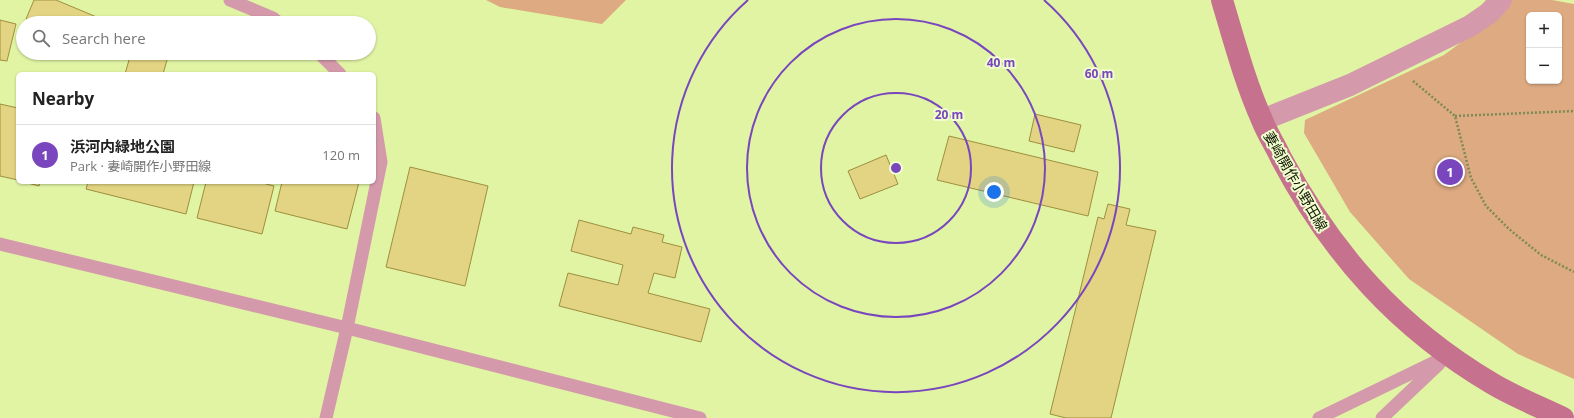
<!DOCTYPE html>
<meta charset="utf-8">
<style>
body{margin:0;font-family:"Open Sans","Noto Sans JP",sans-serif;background:#f6f6f6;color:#222}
.controls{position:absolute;right:12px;top:12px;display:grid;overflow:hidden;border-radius:6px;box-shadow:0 1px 3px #0004}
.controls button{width:36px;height:36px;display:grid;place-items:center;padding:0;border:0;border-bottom:1px solid #e0e0e0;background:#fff;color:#222;font:20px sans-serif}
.you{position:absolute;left:994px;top:192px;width:14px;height:14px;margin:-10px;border:3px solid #fff;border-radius:50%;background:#1a73e8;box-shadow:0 0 0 6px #1a73e833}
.badge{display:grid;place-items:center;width:26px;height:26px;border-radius:50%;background:#7946bd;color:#fff;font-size:13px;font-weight:700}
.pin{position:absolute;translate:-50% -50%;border:2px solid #fff;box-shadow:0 1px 4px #0006}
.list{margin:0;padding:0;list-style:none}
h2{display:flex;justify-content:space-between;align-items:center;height:52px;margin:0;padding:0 16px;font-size:17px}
h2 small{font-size:13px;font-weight:400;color:#767676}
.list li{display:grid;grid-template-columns:26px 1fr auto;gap:12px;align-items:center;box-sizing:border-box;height:60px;padding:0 16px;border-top:1px solid #e0e0e0}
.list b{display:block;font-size:15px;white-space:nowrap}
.list p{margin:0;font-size:13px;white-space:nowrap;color:#767676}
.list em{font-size:13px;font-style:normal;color:#767676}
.icon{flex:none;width:22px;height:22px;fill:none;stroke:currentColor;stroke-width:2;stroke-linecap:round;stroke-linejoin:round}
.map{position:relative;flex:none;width:1574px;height:418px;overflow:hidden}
.search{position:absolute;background:#fff;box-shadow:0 1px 3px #0004;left:16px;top:16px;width:360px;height:44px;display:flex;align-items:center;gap:10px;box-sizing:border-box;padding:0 14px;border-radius:22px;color:#767676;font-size:15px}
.panel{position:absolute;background:#fff;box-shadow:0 1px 3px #0004;left:16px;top:72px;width:360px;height:112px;border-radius:6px}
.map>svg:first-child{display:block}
.green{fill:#ddaa81;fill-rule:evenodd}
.building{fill:#e2d482;stroke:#9d8f3d}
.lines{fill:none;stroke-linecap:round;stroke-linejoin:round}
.path{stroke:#7d8a56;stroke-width:2.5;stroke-dasharray:2 2;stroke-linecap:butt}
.service{stroke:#d49aab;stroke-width:13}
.minor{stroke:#d49aab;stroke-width:22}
.secondary{stroke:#c6718d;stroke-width:22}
.ring{fill:none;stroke:#7946bd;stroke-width:2}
.labels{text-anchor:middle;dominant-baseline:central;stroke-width:4;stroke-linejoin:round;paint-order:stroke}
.street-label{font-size:14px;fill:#111600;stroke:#f0fdce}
.centre{fill:#7946bd;stroke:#f0fdce;stroke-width:2}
.ring-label{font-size:12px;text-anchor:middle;font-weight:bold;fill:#7946bd;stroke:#f0fdce;stroke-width:4;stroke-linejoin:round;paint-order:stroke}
</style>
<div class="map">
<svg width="1574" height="418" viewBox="0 0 1574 418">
<rect width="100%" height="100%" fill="#e0f4a4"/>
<g class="green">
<path d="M 486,0 L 626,0 L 602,24 L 500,7 Z"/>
<path d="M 1511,0 L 1552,0 L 1574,4 L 1574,379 L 1518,354 L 1409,279 L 1350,212 L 1304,133 L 1305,120 L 1444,55 L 1483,26 ZM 1529,15 L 1559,15 L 1559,81 L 1529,81 Z"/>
</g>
<g class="building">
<path d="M 34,0 L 56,0 L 111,23 L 36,23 L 26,19 Z"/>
<path d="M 0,20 L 16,24 L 7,61 L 0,60 Z"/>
<path d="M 131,53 L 169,53 L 163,74 L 125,74 Z"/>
<path d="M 0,104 L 18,108 L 18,180 L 0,176 Z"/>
<path d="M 1035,114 L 1081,125 L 1074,152 L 1029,141 Z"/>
<path d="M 949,136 L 1098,172 L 1088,216 L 937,180 Z"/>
<path d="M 886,155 L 898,184 L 860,199 L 848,171 Z"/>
<path d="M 410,167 L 488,186 L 465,286 L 386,267 Z"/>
<path d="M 24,182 L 40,182 L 39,186 Z"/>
<path d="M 88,182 L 194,182 L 186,214 L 86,189 Z"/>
<path d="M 206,182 L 259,182 L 274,186 L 262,234 L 197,218 Z"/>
<path d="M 282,182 L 359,182 L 347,229 L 275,211 Z"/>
<path d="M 1108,204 L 1130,209 L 1126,225 L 1156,231 L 1111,418 L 1066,418 L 1050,414 L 1098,217 L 1104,219 Z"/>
<path d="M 579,220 L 631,234 L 633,227 L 664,235 L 662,242 L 682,247 L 675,278 L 654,273 L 648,293 L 710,309 L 701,342 L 559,306 L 568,273 L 618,285 L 623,265 L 571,251 Z"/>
</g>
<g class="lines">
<g class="path">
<path d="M 1413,81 L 1455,116 L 1471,178 L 1486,206 L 1509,229 L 1541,255 L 1574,272"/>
<path d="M 1455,116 L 1574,111"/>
</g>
<g class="service">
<path d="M 230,0 L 273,18 L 279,23"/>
<path d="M 319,53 L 340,74"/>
<path d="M 0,244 L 347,328 L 700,418"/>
<path d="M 326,418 L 347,328 L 381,162 L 374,118"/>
<path d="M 1319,418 L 1449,355"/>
<path d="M 1382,418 L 1439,364"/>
</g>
<path class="minor" d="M 1262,120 L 1350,85 L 1470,26 L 1489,13 L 1501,0"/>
<path class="secondary" d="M 1222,0 C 1234,40 1245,82 1262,120 C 1267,133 1275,145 1281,158 C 1332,254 1398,328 1493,384 C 1515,397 1540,407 1563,418"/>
</g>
<g class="ring">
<circle cx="896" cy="168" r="75"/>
<circle cx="896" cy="168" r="149"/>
<path d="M1044 0A224 224 0 1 1 748 0"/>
</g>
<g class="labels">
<g class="street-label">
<text transform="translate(1296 181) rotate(60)">妻崎開作小野田線</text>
</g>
</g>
<circle cx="896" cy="168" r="6" class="centre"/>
<g class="ring-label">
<text x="1001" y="67">40 m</text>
<text x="1099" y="78">60 m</text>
<text x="949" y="119">20 m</text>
</g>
</svg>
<div class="controls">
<button>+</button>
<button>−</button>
</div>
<div class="you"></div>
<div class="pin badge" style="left:1450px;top:172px">1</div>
<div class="search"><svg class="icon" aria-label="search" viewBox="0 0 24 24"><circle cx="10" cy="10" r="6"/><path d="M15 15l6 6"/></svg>Search here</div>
<section class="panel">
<h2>Nearby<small></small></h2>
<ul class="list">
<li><span class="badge">1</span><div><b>浜河内緑地公園</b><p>Park · 妻崎開作小野田線</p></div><em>120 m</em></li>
</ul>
</section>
</div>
